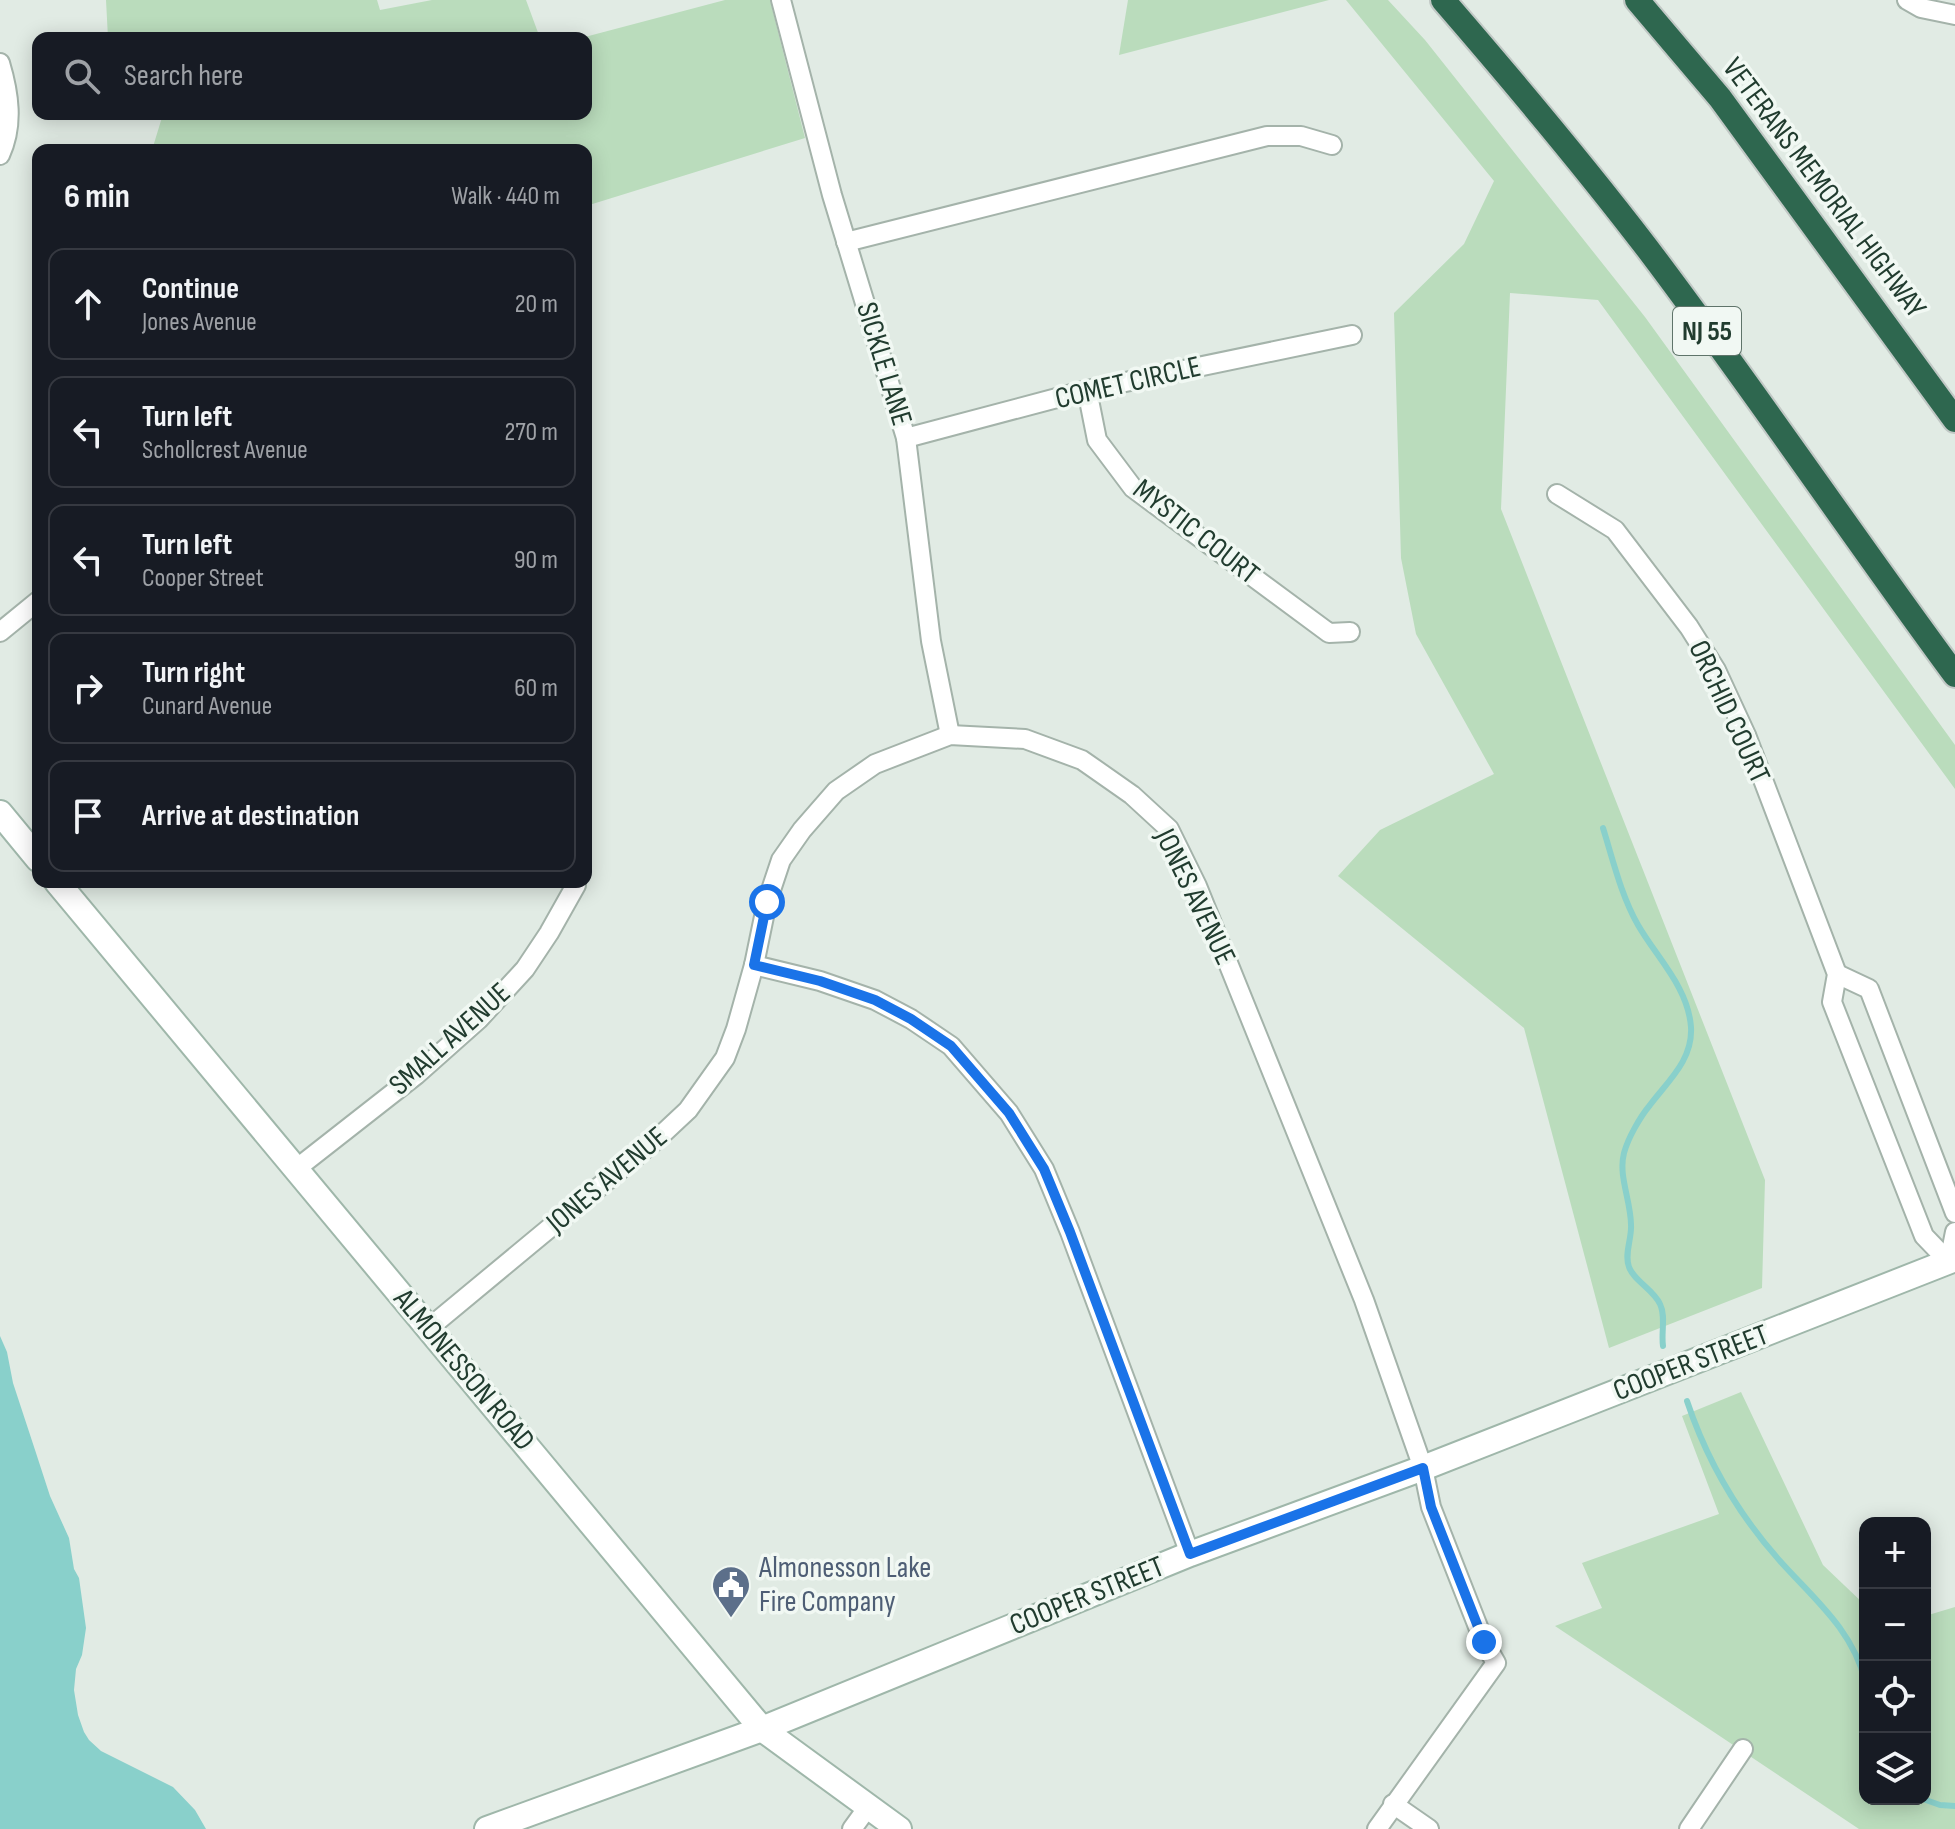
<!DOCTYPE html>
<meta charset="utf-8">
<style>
body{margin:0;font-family:"Sofia Sans Condensed",sans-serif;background:#242831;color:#f1f3f6}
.controls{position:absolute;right:24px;bottom:24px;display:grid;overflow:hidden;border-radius:16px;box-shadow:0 4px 20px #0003}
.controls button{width:72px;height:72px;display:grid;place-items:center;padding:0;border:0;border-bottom:2px solid #363941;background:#171b24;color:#f1f3f6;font:40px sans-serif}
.stop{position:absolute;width:24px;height:24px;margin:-18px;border:6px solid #1a73e8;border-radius:50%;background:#fff}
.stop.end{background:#1a73e8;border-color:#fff;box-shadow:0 2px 8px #0008}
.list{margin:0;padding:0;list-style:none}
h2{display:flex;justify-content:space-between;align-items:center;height:104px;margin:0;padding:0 32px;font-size:34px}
h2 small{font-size:26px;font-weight:400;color:#9ea1a6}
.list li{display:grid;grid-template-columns:52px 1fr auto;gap:24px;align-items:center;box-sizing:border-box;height:112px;margin:0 16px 16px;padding:0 16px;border:2px solid #363941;border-radius:16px}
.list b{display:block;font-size:30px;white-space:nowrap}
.list p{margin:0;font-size:26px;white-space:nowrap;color:#9ea1a6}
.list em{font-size:26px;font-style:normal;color:#9ea1a6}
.icon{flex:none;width:44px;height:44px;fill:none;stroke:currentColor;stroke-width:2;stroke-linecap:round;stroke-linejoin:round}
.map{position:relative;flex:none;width:1955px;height:1829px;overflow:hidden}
.search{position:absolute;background:#171b24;box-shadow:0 4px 20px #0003;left:32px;top:32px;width:560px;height:88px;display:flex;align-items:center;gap:20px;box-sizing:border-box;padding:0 28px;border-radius:16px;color:#9ea1a6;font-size:30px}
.panel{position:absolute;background:#171b24;box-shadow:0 4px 20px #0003;left:32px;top:144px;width:560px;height:744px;border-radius:16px}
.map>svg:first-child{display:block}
.green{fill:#badcbc}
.water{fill:#89d0cb}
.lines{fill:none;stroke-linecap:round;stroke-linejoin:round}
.stream{stroke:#89d0cb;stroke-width:6}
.street-casing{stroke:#a4b3aa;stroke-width:22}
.secondary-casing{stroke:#9fb7aa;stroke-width:28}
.highway-casing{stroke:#c1c8c5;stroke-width:28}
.street{stroke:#fff;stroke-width:18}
.secondary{stroke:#fff;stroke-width:24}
.highway{stroke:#2e674f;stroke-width:24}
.route{stroke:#1a73e8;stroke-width:10}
.labels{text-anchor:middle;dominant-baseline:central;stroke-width:7;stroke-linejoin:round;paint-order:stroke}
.shield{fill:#f1f8f3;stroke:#5f746a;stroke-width:2}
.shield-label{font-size:28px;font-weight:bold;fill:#213c2f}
.street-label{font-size:30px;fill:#213c2f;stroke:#f1f8f3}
.service-label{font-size:30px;fill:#4e5e75;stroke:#f1f8f3;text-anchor:start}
</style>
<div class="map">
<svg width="1955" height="1829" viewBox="0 0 1955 1829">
<rect width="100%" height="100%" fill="#e1ebe4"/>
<g class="green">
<path d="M 106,0 L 377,0 L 380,10 L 432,0 L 526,0 L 540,38 L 108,38 Z"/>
<path d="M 725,0 L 770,0 L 805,138 L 586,206 L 586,150 L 152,150 L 163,114 L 586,114 L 586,38 L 581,38 Z"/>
<path d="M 1128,0 L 1329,0 L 1119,55 Z"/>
<path d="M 1346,0 L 1388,0 L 1425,40 L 1645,317 L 1955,745 L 1955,789 L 1598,300 L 1510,293 L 1501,509 L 1765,1180 L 1762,1288 L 1609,1348 L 1524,1028 L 1338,876 L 1380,830 L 1494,774 L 1416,634 L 1401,558 L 1394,313 L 1464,244 L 1494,181 Z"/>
<path d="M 1741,1392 L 1823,1565 L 1865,1605 L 1865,1799 L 1925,1799 L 1925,1616 L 1955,1607 L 1955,1829 L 1859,1829 L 1555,1626 L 1602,1608 L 1582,1563 L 1719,1514 L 1682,1416 Z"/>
</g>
<path class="water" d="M 0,1336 L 7,1352 L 13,1383 L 37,1456 L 50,1496 L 69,1538 L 74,1569 L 79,1578 L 86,1628 L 82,1655 L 76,1669 L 74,1690 L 78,1715 L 84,1732 L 89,1740 L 101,1751 L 173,1787 L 195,1810 L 206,1829 L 0,1829 Z"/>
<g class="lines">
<g class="stream">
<path d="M 1603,828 C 1613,860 1621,895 1638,925 C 1657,958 1688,987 1691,1027 C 1693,1060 1668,1081 1650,1105 C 1640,1117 1628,1138 1624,1153 C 1618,1176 1631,1201 1631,1225 C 1632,1238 1624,1254 1629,1267 C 1634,1281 1653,1289 1660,1304 C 1666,1316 1661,1332 1663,1346"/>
<path d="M 1687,1401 C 1707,1461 1738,1514 1780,1561 C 1813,1598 1853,1630 1865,1681"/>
<path d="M 1923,1799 L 1940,1805 L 1955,1806"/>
</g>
<defs>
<g id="street">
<path d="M 781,0 L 832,195 L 906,438 L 931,641 L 950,735"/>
<path d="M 1907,0 L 1921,8 L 1955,15"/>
<path d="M 0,63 C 9,93 14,125 0,155"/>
<path d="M 846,242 L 1267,136 L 1301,136 L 1332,145"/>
<path d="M 1087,390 L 1097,440 L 1133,488 L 1329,633 L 1350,632"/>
<path d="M 906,438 L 1087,390 L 1352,335"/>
<path d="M 1557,494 L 1615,530 L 1689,627 L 1716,670 L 1746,735 L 1837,974 L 1832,1002 L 1924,1236 L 1949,1262"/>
<path d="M 0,632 L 38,601"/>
<path d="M 754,965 L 820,981 L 875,1000 L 911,1019 L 951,1046 L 1009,1113 L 1044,1169 L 1070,1232 L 1190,1554"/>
<path d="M 1837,974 L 1869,989 L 1955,1213"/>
<path d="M 296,1169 L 416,1075 L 479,1019 L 525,969 L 549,933 L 576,885"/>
<path d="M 1949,1262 L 1955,1232"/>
<path d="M 429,1328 L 657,1139 L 688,1110 L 725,1058 L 736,1029 L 754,965 L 767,902 L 781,860 L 802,830 L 836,791 L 875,764 L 950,735 L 1025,739 L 1082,760 L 1132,795 L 1169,829 L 1197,886 L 1364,1300 L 1423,1468 L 1431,1507 L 1484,1642 L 1496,1663 L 1377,1829"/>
<path d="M 1393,1804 L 1429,1829"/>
<path d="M 852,1829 L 868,1807"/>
<path d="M 1689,1829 L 1743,1749"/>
</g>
<g id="secondary">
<path d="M 0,813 L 38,859"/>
<path d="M 57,882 L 762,1729 L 899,1829"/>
<path d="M 487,1829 L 762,1729 L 1190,1554 L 1423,1468 L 1955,1259"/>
</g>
<g id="highway">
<path d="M 1443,0 C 1513,81 1582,163 1647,248 C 1753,388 1851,534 1955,675"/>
<path d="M 1637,0 L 1720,98 L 1955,420"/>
</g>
</defs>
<use href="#street" class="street-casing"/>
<use href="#secondary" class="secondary-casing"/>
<use href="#highway" class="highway-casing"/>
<use href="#street" class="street"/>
<use href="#secondary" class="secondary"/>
<use href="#highway" class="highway"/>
</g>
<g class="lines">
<path class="route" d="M 767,902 L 754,965 L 820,981 L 875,1000 L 911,1019 L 951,1046 L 1009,1113 L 1044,1169 L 1070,1232 L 1190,1554 L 1423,1468 L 1431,1507 L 1484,1642"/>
</g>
<defs>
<symbol id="civic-pin" viewBox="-11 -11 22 30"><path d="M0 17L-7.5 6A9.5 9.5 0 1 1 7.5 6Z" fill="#5c6f8a" stroke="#f1f8f3"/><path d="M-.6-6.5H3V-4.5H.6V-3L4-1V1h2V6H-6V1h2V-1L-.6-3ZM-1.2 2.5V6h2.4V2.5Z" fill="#fff"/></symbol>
</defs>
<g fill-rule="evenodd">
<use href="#civic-pin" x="709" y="1563" width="44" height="60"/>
</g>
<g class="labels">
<rect class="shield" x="1673" y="307" width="68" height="48" rx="6"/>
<g class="shield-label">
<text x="1707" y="331">NJ 55</text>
</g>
<g class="street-label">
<text transform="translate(1824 188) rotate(53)">VETERANS MEMORIAL HIGHWAY</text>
<text transform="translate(884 364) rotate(73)">SICKLE LANE</text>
<text transform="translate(1128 383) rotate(-13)">COMET CIRCLE</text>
<text transform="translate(1196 532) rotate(38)">MYSTIC COURT</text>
<text transform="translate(1729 712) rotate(65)">ORCHID COURT</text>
<text transform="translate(1195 897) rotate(64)">JONES AVENUE</text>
<text transform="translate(450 1039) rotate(-42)">SMALL AVENUE</text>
<text transform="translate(607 1180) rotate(-40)">JONES AVENUE</text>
<text transform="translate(1691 1363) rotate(-21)">COOPER STREET</text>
<text transform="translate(464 1370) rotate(50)">ALMONESSON ROAD</text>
<text transform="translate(1087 1596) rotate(-22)">COOPER STREET</text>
</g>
<g class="service-label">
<text x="759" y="1568">Almonesson Lake<tspan x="759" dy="34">Fire Company</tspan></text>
</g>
</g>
</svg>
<div class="controls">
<button>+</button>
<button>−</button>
<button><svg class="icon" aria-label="locate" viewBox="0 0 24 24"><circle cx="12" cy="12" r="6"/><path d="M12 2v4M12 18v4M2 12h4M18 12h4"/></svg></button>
<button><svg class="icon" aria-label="layers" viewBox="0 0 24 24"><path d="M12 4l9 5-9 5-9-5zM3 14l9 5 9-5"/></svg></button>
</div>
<div class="stop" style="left:767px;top:902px"></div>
<div class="stop end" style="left:1484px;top:1642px"></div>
<div class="search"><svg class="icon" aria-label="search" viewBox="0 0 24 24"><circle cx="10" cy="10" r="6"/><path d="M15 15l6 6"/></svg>Search here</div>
<section class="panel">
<h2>6 min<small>Walk · 440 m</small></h2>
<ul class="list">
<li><svg class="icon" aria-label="ahead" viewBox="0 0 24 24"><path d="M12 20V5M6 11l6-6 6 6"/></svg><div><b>Continue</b><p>Jones Avenue</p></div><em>20 m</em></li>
<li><svg class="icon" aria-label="left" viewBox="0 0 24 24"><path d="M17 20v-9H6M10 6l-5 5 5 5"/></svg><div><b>Turn left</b><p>Schollcrest Avenue</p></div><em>270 m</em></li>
<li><svg class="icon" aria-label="left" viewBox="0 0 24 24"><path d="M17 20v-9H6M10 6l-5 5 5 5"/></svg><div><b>Turn left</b><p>Cooper Street</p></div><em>90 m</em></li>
<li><svg class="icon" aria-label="right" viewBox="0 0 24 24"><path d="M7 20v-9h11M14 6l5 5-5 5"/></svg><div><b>Turn right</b><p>Cunard Avenue</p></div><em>60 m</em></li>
<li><svg class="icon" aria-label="arrive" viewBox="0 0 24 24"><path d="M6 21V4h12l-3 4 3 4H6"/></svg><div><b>Arrive at destination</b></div></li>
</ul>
</section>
</div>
